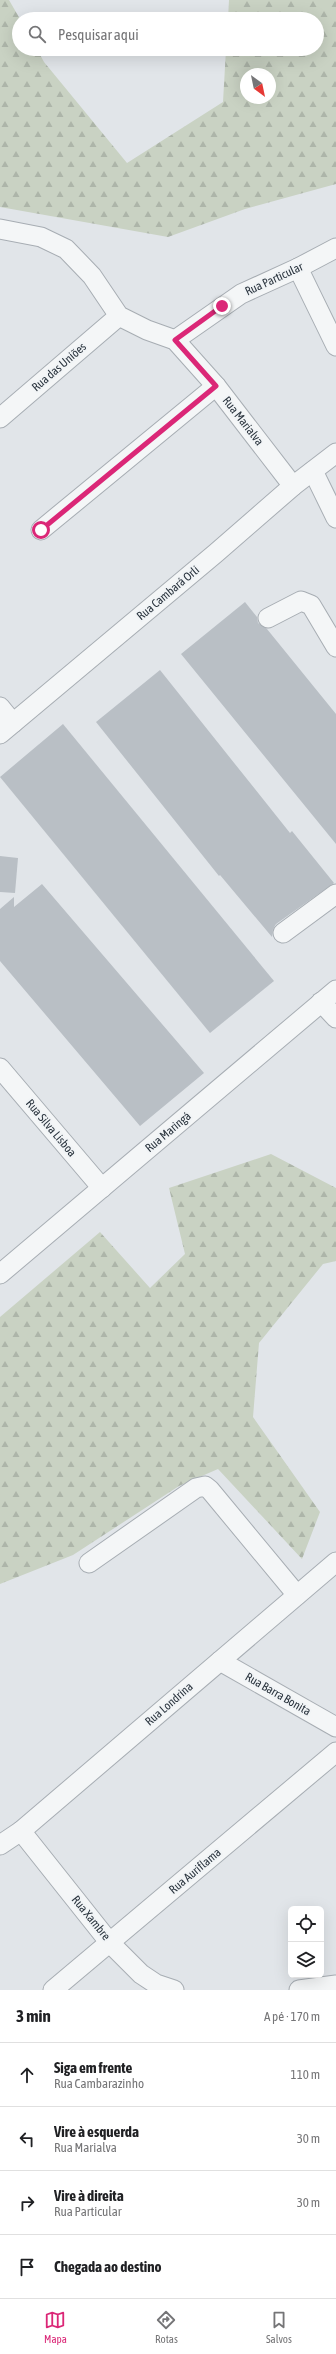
<!DOCTYPE html>
<html lang="pt">
<meta charset="utf-8">
<style>
body{margin:0;font-family:"Asap Condensed",sans-serif;background:#f2f2f2;color:#202124}
.controls{position:absolute;right:12px;bottom:12px;display:grid;overflow:hidden;border-radius:6px;box-shadow:0 4px 16px #0002}
.controls button{width:36px;height:36px;display:grid;place-items:center;padding:0;border:0;border-bottom:1px solid #e0e0e0;background:#fff;color:#202124;font:20px sans-serif}
.compass{position:absolute;left:240px;top:68px;width:36px;height:36px;border-radius:50%;background:#fff;box-shadow:0 4px 16px #0002;rotate:147deg}
.stop{position:absolute;width:12px;height:12px;margin:-9px;border:3px solid #db2777;border-radius:50%;background:#fff}
.stop.end{background:#db2777;border-color:#fff;box-shadow:0 1px 4px #0008}
.list{margin:0;padding:0;list-style:none}
h2{display:flex;justify-content:space-between;align-items:center;height:52px;margin:0;padding:0 16px;font-size:17px}
h2 small{font-size:13px;font-weight:400;color:#757577}
.list li{display:grid;grid-template-columns:26px 1fr auto;gap:12px;align-items:center;box-sizing:border-box;height:64px;padding:0 16px;border-top:1px solid #e0e0e0}
.list b{display:block;font-size:15px;white-space:nowrap}
.list p{margin:0;font-size:13px;white-space:nowrap;color:#757577}
.list em{font-size:13px;font-style:normal;color:#757577}
.icon{flex:none;width:22px;height:22px;fill:none;stroke:currentColor;stroke-width:2;stroke-linecap:round;stroke-linejoin:round}
.map{position:relative;flex:none;width:336px;height:1990px;overflow:hidden}
.search{position:absolute;background:#fff;box-shadow:0 4px 16px #0002;left:12px;right:12px;top:12px;height:44px;display:flex;align-items:center;gap:10px;box-sizing:border-box;padding:0 14px;border-radius:22px;color:#757577;font-size:15px}
.sheet{height:308px;background:#fff}
nav{display:flex;justify-content:space-around;align-items:center;box-sizing:border-box;height:56px;border-top:1px solid #e0e0e0;background:#fff;font-size:11px;color:#757577}
nav a{display:grid;justify-items:center;gap:2px}
nav .on{color:#db2777}
.map>svg:first-child{display:block}
.forest{fill:url(#forest-firs);fill-rule:evenodd}
.building{fill:#b9bfc5}
.lines{fill:none;stroke-linecap:round;stroke-linejoin:round}
.minor-casing{stroke:#a7adb3;stroke-width:21}
.minor{stroke:#f4f6f7;stroke-width:19}
.route{stroke:#db2777;stroke-width:5}
.labels{text-anchor:middle;dominant-baseline:central;stroke-width:4;stroke-linejoin:round;paint-order:stroke}
.street-label{font-size:12px;fill:#2b353f;stroke:#f1f4f6}
</style>
<div class="map">
<svg width="336" height="1990" viewBox="0 0 336 1990">
<defs>
<pattern id="forest-firs" width="22" height="20" patternUnits="userSpaceOnUse"><rect width="22" height="20" fill="#c9d2c3"/><path d="M5 1l3.5 6h-7zM16 11l3.5 6h-7z" fill="#adb5a9"/></pattern>
</defs>
<rect width="100%" height="100%" fill="#e1e5e9"/>
<g class="forest">
<path d="M 0,0 L 9,0 L 20,19 L 19,49 L 37,49 L 44,62 L 127,163 L 223,102 L 226,49 L 317,49 L 317,19 L 228,19 L 229,0 L 336,0 L 336,184 L 245,209 L 168,237 L 0,207 ZM 246,74 L 270,74 L 270,98 L 246,98 Z"/>
<path d="M 271,1154 L 336,1188 L 336,1261 L 323,1264 L 259,1343 L 253,1417 L 320,1512 L 302,1559 L 218,1469 L 179,1486 L 73,1555 L 0,1584 L 0,1317 L 100,1232 L 150,1288 L 185,1254 L 169,1188 Z"/>
</g>
<g class="building">
<path d="M 245,602 L 257,617 L 258,623 L 267,629 L 336,714 L 336,844 L 181,654 Z"/>
<path d="M 160,670 L 290,833 L 292,831 L 334,883 L 276,924 L 273,929 L 272,937 L 220,875 L 219,876 L 96,722 Z"/>
<path d="M 63,724 L 274,981 L 210,1033 L 0,777 Z"/>
<path d="M 0,856 L 18,858 L 15,893 L 0,892 Z"/>
<path d="M 42,884 L 204,1073 L 140,1126 L 0,961 L 0,909 L 14,897 L 14,907 Z"/>
</g>
<g class="lines">
<defs>
<g id="minor">
<path d="M 0,229 L 41,237 L 66,249 L 92,276 L 119,316 L 147,330 L 175,340 L 216,386 L 293,486"/>
<path d="M 298,268 L 336,346"/>
<path d="M 175,340 L 241,294 L 298,268 L 336,248"/>
<path d="M 0,418 L 119,316"/>
<path d="M 313,471 L 336,518"/>
<path d="M 41,530 L 216,386"/>
<path d="M 268,618 L 301,601 L 311,605 L 336,647"/>
<path d="M 0,707 L 13,723"/>
<path d="M 0,734 L 216,553 L 293,486 L 336,453"/>
<path d="M 283,933 L 336,894"/>
<path d="M 321,1002 L 336,1018"/>
<path d="M 0,1068 L 102,1188"/>
<path d="M 0,1274 L 336,990"/>
<path d="M 89,1563 L 196,1488 L 205,1486 L 210,1490 L 297,1595"/>
<path d="M 220,1661 L 336,1727"/>
<path d="M 21,1831 L 110,1943 L 141,1974 L 156,1984 L 174,1990"/>
<path d="M 0,1845 L 21,1831 L 336,1562"/>
<path d="M 53,1990 L 336,1752"/>
<path d="M 299,1990 L 336,1985"/>
</g>
</defs>
<use href="#minor" class="minor-casing"/>
<use href="#minor" class="minor"/>
</g>
<g class="lines">
<path class="route" d="M 41,530 L 216,386 L 175,340 L 222,306"/>
</g>
<g class="labels">
<g class="street-label">
<text transform="translate(274 279) rotate(-25)">Rua Particular</text>
<text transform="translate(59 367) rotate(-41)">Rua das Uniões</text>
<text transform="translate(243 421) rotate(52)">Rua Marialva</text>
<text transform="translate(168 593) rotate(-40)">Rua Cambará Orli</text>
<text transform="translate(51 1128) rotate(50)">Rua Silva Lisboa</text>
<text transform="translate(168 1132) rotate(-40)">Rua Maringá</text>
<text transform="translate(278 1694) rotate(30)">Rua Barra Bonita</text>
<text transform="translate(169 1704) rotate(-41)">Rua Londrina</text>
<text transform="translate(195 1871) rotate(-40)">Rua Auriflama</text>
<text transform="translate(91 1918) rotate(51)">Rua Xambre</text>
</g>
</g>
</svg>
<div class="controls">
<button><svg class="icon" aria-label="locate" viewBox="0 0 24 24"><circle cx="12" cy="12" r="6"/><path d="M12 2v4M12 18v4M2 12h4M18 12h4"/></svg></button>
<button><svg class="icon" aria-label="layers" viewBox="0 0 24 24"><path d="M12 4l9 5-9 5-9-5zM3 14l9 5 9-5"/></svg></button>
</div>
<svg class="compass" viewBox="-18 -18 36 36"><path d="M0-13l5 13h-10z" fill="#e53935"/><path d="M0 13l5-13h-10z" fill="#757577"/></svg>
<div class="stop" style="left:41px;top:530px"></div>
<div class="stop end" style="left:222px;top:306px"></div>
<div class="search"><svg class="icon" aria-label="search" viewBox="0 0 24 24"><circle cx="10" cy="10" r="6"/><path d="M15 15l6 6"/></svg>Pesquisar aqui</div>
</div>
<section class="sheet">
<h2>3 min<small>A pé · 170 m</small></h2>
<ul class="list">
<li><svg class="icon" aria-label="ahead" viewBox="0 0 24 24"><path d="M12 20V5M6 11l6-6 6 6"/></svg><div><b>Siga em frente</b><p>Rua Cambarazinho</p></div><em>110 m</em></li>
<li><svg class="icon" aria-label="left" viewBox="0 0 24 24"><path d="M17 20v-9H6M10 6l-5 5 5 5"/></svg><div><b>Vire à esquerda</b><p>Rua Marialva</p></div><em>30 m</em></li>
<li><svg class="icon" aria-label="right" viewBox="0 0 24 24"><path d="M7 20v-9h11M14 6l5 5-5 5"/></svg><div><b>Vire à direita</b><p>Rua Particular</p></div><em>30 m</em></li>
<li><svg class="icon" aria-label="arrive" viewBox="0 0 24 24"><path d="M6 21V4h12l-3 4 3 4H6"/></svg><div><b>Chegada ao destino</b></div></li>
</ul>
</section>
<nav>
<a class="on"><svg class="icon" aria-label="map" viewBox="0 0 24 24"><path d="M3 6l6-2 6 2 6-2v14l-6 2-6-2-6 2zM9 4v14M15 6v14"/></svg>Mapa</a>
<a><svg class="icon" aria-label="directions" viewBox="0 0 24 24"><path d="M12 3l9 9-9 9-9-9zM9 14v-3h6M13 9l2 2-2 2"/></svg>Rotas</a>
<a><svg class="icon" aria-label="saved" viewBox="0 0 24 24"><path d="M7 4h10v16l-5-4-5 4z"/></svg>Salvos</a>
</nav>
